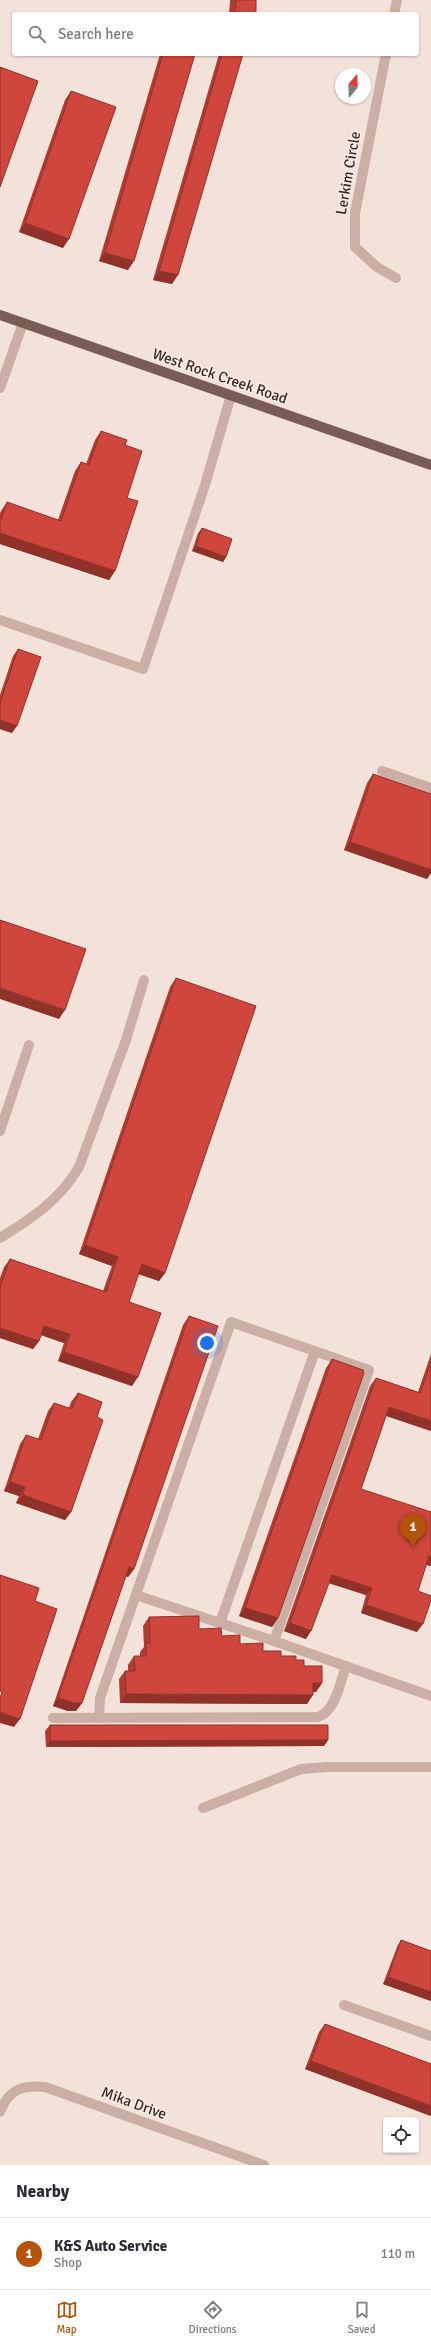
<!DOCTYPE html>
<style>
body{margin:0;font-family:Signika,sans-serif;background:#f2f2f3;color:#2b2b33}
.controls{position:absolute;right:12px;bottom:12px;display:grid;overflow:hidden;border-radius:4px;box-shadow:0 1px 3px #0004}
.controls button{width:36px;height:36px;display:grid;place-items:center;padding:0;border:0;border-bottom:1px solid #e1e1e2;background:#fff;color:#2b2b33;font:20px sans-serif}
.compass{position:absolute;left:335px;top:68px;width:36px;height:36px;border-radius:50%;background:#fff;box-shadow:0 1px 3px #0004;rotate:19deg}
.you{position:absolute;left:207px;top:1343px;width:14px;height:14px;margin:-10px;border:3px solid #fff;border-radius:50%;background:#1a73e8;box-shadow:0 0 0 6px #1a73e833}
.badge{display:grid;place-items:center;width:26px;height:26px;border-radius:50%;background:#b45309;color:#fff;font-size:13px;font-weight:700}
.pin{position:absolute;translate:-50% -33px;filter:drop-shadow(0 1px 2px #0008)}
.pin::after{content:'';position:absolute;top:21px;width:14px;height:12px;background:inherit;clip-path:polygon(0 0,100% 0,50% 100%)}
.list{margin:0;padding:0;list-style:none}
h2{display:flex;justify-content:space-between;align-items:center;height:52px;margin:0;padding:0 16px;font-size:17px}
h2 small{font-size:13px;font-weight:400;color:#7c7c81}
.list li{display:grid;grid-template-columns:26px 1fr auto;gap:12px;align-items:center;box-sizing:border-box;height:72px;padding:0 16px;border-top:1px solid #e1e1e2}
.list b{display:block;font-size:15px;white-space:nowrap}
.list p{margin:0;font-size:13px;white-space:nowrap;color:#7c7c81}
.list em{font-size:13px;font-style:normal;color:#7c7c81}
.icon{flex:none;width:22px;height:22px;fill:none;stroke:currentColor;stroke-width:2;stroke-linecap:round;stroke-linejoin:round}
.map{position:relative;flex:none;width:431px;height:2165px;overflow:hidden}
.search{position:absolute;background:#fff;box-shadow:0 1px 3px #0004;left:12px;right:12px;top:12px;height:44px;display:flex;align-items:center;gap:10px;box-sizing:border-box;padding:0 14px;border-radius:4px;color:#7c7c81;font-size:15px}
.sheet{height:124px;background:#fff}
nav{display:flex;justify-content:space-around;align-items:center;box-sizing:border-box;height:56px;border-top:1px solid #e1e1e2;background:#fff;font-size:11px;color:#7c7c81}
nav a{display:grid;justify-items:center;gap:2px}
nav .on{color:#b45309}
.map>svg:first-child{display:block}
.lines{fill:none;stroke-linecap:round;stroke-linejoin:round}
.minor{stroke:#ccafa4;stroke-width:10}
.major{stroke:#795c56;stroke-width:10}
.wall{fill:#b13c34}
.shaded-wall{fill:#90312a}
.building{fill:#ce463c;stroke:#90312a}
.labels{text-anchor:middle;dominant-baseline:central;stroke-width:3;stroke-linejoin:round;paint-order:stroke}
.street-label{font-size:15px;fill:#362826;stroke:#faede5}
</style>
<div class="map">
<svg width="431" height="2165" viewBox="0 0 431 2165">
<rect width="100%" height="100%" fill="#f3e2d9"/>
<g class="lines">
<g class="minor">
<path d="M 394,14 L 397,0"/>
<path d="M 386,54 L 355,213 L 355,247 L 377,267 L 396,278"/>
<path d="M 0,388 L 23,323"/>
<path d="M 0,620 L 143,669 L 205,485 L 231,395"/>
<path d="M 382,771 L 431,788"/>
<path d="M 0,1131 L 29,1045"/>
<path d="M 0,1238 C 32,1218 60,1200 79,1167 L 126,1040 L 144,980"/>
<path d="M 136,1595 L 274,1641"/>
<path d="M 220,1623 L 315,1351"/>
<path d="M 53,1718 L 318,1717 C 336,1711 340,1682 346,1666"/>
<path d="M 99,1718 L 100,1698 L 231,1322 L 369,1370 L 274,1641 L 431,1696"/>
<path d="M 203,1808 L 301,1769 L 327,1767 L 431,1767"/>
<path d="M 344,2005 L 431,2036"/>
<path d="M 0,2112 C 9,2089 22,2085 45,2087 L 264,2165"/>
</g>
<path class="major" d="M 0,315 L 431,465"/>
</g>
<g class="wall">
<path d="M 230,0 L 256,0 L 255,14 L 229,14 Z"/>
<path d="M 160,54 L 195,54 L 128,270 L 99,261 Z"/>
<path d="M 219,54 L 243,54 L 172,284 L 153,280 Z"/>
<path d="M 71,91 L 63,248 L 19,232 L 65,100 Z"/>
<path d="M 101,431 L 125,445 L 127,498 L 115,571 L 109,580 L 0,544 L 0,513 L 1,511 L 7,502 L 58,520 L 75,471 L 81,462 L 86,464 L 95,440 Z"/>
<path d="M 202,528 L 226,557 L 223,562 L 192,551 L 198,533 Z"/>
<path d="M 18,649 L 12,733 L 0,729 L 0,695 L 13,656 Z"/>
<path d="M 373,774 L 431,794 L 431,873 L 427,879 L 344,850 L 367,783 Z"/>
<path d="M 176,978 L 165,1273 L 159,1281 L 138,1274 L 129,1302 L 132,1386 L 58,1361 L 64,1343 L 41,1335 L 39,1341 L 33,1349 L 0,1338 L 0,1278 L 4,1267 L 10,1259 L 103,1291 L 112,1266 L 79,1254 L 170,987 Z"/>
<path d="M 189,1316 L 134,1569 L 128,1577 L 126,1576 L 82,1703 L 76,1711 L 68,1711 L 53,1706 L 183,1325 Z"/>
<path d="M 431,1354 L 431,1431 L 386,1416 L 361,1489 L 431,1566 L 426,1565 L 418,1591 L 417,1632 L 361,1613 L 366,1595 L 328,1583 L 306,1639 L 284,1631 L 370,1386 L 376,1378 L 418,1392 Z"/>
<path d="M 332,1359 L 278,1618 L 272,1627 L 239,1616 L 326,1368 Z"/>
<path d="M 78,1393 L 97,1417 L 71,1512 L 65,1520 L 16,1503 L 19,1496 L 4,1491 L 20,1444 L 26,1435 L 38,1439 L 48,1411 L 54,1403 L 69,1408 L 71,1402 Z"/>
<path d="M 149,1617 L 199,1629 L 222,1636 L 240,1644 L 263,1651 L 296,1660 L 304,1666 L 322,1683 L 316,1692 L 313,1692 L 307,1704 L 120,1703 L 119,1679 L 125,1671 L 128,1671 L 128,1665 L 134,1656 L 140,1656 L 140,1652 L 144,1647 L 143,1626 Z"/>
<path d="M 50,1725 L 328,1740 L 324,1746 L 46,1747 L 45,1731 Z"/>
<path d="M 401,1940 L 431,1951 L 431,2001 L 383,1984 L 397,1947 Z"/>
<path d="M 325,2024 L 431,2064 L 431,2116 L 305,2069 L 319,2032 Z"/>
</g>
<g class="shaded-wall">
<path d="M 25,223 L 69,239 L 63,248 L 19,232 Z"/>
<path d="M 105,253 L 134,261 L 128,270 L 99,261 Z"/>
<path d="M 159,271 L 178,275 L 172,284 L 153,280 Z"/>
<path d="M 0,533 L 115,571 L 109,580 L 0,544 Z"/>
<path d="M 196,546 L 226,557 L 223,562 L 192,551 Z"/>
<path d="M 0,720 L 17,726 L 12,733 L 0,729 Z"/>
<path d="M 350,842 L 431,870 L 431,873 L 427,879 L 344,850 Z"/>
<path d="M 0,988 L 65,1010 L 59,1019 L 0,999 Z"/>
<path d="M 85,1245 L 118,1257 L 112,1266 L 79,1254 Z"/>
<path d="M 142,1264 L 165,1273 L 159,1281 L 136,1273 Z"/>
<path d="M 44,1326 L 70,1334 L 64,1343 L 38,1334 Z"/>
<path d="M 0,1328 L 39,1341 L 33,1349 L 0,1338 Z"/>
<path d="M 64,1352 L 138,1377 L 132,1386 L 58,1361 Z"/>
<path d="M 389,1407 L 431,1421 L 431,1431 L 384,1415 Z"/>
<path d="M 10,1482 L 25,1487 L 19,1496 L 4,1491 Z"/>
<path d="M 23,1495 L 71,1512 L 65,1520 L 16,1503 Z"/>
<path d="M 429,1556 L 431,1557 L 431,1566 L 424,1564 Z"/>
<path d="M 129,1567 L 134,1569 L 128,1577 L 123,1575 Z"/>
<path d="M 332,1575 L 372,1588 L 366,1595 L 326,1582 Z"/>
<path d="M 366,1605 L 423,1624 L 417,1632 L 361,1613 Z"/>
<path d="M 245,1608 L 278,1618 L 272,1627 L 239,1616 Z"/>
<path d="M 290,1623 L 311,1631 L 306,1639 L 284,1631 Z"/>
<path d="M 313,1683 L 322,1683 L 316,1692 L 307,1692 Z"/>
<path d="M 126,1694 L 313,1695 L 307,1704 L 120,1703 Z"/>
<path d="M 58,1698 L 82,1703 L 76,1711 L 68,1711 L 53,1706 Z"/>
<path d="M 0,1712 L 20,1719 L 14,1727 L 0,1723 Z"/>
<path d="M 328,1740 L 324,1746 L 46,1747 L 50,1741 Z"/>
<path d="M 388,1977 L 431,1992 L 431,2001 L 383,1984 Z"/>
<path d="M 311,2061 L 431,2106 L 431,2116 L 305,2069 Z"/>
</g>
<g class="building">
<path d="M 236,0 L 256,0 L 256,11 L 255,14 L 234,14 L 235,11 Z"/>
<path d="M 163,54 L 195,54 L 134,261 L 105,253 Z"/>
<path d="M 222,54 L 243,54 L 178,275 L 159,271 Z"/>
<path d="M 0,67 L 38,81 L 0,187 Z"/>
<path d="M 71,91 L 116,107 L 69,239 L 25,223 Z"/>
<path d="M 101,431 L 127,440 L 125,445 L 142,451 L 127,498 L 138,501 L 115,571 L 0,533 L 0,522 L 7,502 L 61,521 L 81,462 L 89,465 Z"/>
<path d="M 202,528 L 232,539 L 226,557 L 196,546 Z"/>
<path d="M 18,649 L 41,657 L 17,726 L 0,720 L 0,703 Z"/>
<path d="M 373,774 L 431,794 L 431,870 L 350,842 Z"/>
<path d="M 0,920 L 86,949 L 65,1010 L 0,988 Z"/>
<path d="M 176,978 L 256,1006 L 165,1273 L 142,1264 L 129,1302 L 161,1313 L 138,1377 L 64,1352 L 70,1334 L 44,1326 L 39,1341 L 0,1328 L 0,1287 L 10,1259 L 106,1292 L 118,1257 L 85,1245 Z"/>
<path d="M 189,1316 L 218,1326 L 134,1569 L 129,1567 L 82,1703 L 74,1703 L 58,1698 Z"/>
<path d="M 332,1359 L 363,1370 L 364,1373 L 278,1618 L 245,1608 Z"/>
<path d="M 431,1362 L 431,1421 L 389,1407 L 361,1489 L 431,1512 L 431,1557 L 429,1556 L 418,1591 L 431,1596 L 431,1600 L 423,1624 L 366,1605 L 372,1588 L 332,1575 L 311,1631 L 290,1623 L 376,1378 L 420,1393 Z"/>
<path d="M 78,1393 L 102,1402 L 97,1417 L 103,1420 L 71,1512 L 23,1495 L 25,1487 L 10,1482 L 26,1435 L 41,1440 L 54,1403 L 72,1409 Z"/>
<path d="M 0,1575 L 39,1588 L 35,1601 L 57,1609 L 20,1719 L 0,1712 L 0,1698 L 2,1692 L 0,1691 Z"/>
<path d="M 199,1616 L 199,1629 L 221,1628 L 222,1636 L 240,1635 L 240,1644 L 263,1643 L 263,1651 L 281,1651 L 281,1656 L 296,1656 L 296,1660 L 304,1660 L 304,1666 L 322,1666 L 322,1683 L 313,1683 L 313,1695 L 126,1694 L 125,1671 L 135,1671 L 134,1656 L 146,1656 L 146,1643 L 150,1643 L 149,1617 Z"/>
<path d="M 50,1725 L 328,1725 L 328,1740 L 50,1741 Z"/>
<path d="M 401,1940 L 431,1951 L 431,1992 L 388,1977 Z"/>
<path d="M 325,2024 L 431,2064 L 431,2106 L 311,2061 Z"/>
</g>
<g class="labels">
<g class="street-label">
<text transform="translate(348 173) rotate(-80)">Lerkim Circle</text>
<text transform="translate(220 376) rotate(19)">West Rock Creek Road</text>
<text transform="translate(134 2103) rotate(20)">Mika Drive</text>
</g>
</g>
</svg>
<div class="controls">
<button><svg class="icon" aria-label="locate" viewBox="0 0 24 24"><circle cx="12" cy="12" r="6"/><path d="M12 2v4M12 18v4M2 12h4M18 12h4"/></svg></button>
</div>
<svg class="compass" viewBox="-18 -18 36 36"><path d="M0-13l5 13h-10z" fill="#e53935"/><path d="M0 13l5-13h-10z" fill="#7c7c81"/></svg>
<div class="you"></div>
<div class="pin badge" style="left:413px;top:1547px">1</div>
<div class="search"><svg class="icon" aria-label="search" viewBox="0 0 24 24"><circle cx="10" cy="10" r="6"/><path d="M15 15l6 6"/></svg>Search here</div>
</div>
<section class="sheet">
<h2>Nearby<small></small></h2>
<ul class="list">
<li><span class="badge">1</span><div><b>K&amp;S Auto Service</b><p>Shop</p></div><em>110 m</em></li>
</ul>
</section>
<nav>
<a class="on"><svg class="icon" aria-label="map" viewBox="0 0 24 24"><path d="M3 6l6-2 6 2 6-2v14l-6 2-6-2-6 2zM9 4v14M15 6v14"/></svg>Map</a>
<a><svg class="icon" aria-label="directions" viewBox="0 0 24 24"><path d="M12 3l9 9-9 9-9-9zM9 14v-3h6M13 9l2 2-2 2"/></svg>Directions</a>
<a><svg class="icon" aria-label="saved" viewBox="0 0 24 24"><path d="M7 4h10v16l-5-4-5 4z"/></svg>Saved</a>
</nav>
